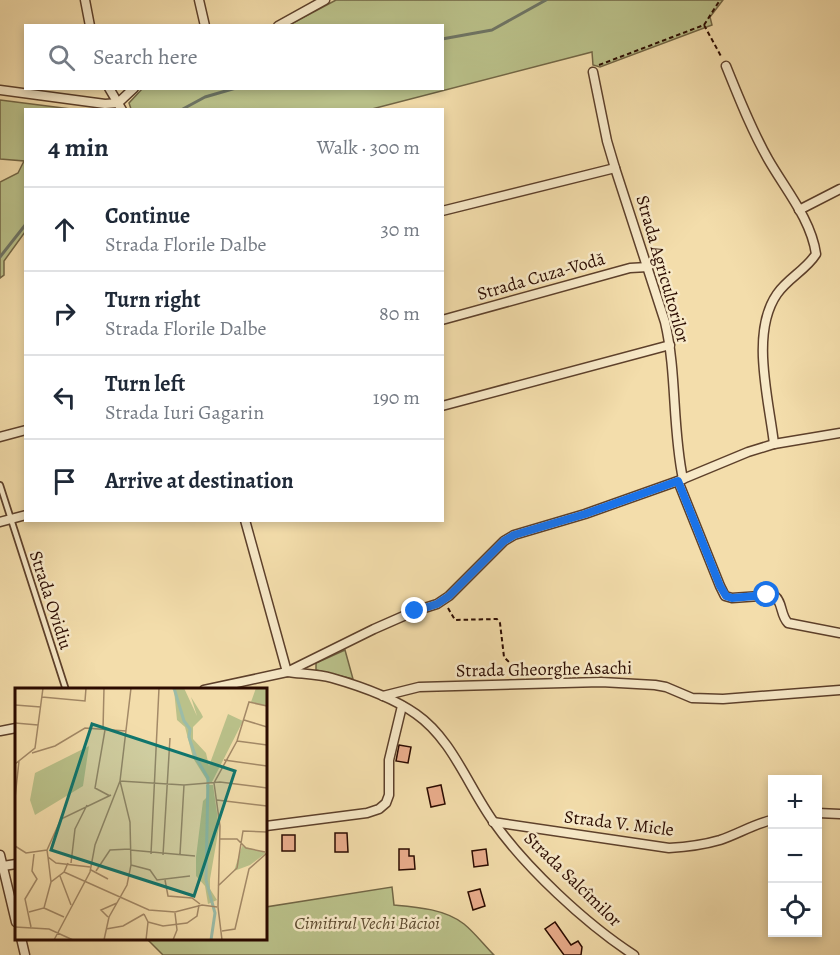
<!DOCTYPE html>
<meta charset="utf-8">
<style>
body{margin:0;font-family:Alegreya,serif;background:#f2f2f3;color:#1f2937}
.controls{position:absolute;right:18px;bottom:18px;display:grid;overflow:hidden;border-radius:0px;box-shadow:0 3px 9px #0003}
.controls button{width:54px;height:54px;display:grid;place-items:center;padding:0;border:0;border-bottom:2px solid #e0e1e3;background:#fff;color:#1f2937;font:30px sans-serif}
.stop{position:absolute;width:18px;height:18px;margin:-14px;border:4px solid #1a73e8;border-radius:50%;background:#fff}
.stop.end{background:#1a73e8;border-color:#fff;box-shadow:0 2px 6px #0008}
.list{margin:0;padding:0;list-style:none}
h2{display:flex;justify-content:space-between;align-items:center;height:78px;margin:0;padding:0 24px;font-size:26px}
h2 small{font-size:20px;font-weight:400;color:#747a83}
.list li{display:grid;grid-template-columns:39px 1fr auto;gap:18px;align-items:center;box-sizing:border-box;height:84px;padding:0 24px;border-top:2px solid #e0e1e3}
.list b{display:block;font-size:22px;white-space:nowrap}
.list p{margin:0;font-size:20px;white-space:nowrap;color:#747a83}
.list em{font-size:20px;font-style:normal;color:#747a83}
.icon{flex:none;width:33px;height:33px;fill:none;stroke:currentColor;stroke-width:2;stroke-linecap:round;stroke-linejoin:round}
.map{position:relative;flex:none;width:840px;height:955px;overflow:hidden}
.search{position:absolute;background:#fff;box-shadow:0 3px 9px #0003;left:24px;top:24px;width:420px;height:66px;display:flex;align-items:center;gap:15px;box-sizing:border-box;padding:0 21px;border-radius:0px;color:#747a83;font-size:22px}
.panel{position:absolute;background:#fff;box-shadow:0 3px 9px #0003;left:24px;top:108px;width:420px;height:414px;border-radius:0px}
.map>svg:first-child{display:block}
.green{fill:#bac18a;stroke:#726645;stroke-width:1.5}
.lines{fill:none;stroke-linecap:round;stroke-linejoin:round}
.stream{stroke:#6e7565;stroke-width:3}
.building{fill:#eaad8c;stroke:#2b0b00;stroke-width:1.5}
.lane-casing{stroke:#5d402b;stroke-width:8}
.street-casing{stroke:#5d402b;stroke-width:11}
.path{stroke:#2b0b00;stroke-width:2;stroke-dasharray:4.5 3;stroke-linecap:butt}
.lane{stroke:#f7e9c8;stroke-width:4.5}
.street{stroke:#f7e9c8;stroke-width:8}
.route{stroke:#1a73e8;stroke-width:8}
.labels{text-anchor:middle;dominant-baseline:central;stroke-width:5;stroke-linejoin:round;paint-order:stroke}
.street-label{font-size:18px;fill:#2b0b00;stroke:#f7e9c8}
.park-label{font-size:18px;font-style:italic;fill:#5d4b30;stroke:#f7e9c8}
.inset-river{fill:none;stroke:#9bbca8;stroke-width:3}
.inset-road{fill:none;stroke:#a38967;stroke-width:1.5}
.view{fill:#0f766e;fill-opacity:0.15;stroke:#0f766e;stroke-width:3}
.inset-edge{fill:none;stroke:#2b0b00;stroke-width:3}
</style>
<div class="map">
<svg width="840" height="955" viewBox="0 0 840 955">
<rect width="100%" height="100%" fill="#f3ddab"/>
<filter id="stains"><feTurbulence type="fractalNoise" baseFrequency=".00333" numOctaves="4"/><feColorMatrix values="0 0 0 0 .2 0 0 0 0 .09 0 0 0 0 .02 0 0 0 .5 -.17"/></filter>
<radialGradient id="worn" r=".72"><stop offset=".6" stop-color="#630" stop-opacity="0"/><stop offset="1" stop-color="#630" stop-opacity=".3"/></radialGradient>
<g class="green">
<path d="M 336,0 L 723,0 L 710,17 L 712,25 L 600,67 L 593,65 L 592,52 L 372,109 L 131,109 L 129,103 L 142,89 L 442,88 L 442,26 L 289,25 Z"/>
<path d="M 0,100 L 71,109 L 26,110 L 25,232 L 4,261 L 4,275 L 0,278 L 0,182 L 18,173 L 24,161 L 0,159 Z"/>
<path d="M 345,650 L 353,679 L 316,670 L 316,663 Z"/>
<path d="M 392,887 L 394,905 C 417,907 445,909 464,924 C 475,933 484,945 494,955 L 163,955 L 147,939 L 266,938 L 266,907 Z"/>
</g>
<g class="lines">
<g class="stream">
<path d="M 442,39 L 492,30 L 546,0"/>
<path d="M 181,110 L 205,97 L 236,88"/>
<path d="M 0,257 L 26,224"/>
</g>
</g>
<g class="building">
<path d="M 399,745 L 411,747 L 408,763 L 396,761 Z"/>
<path d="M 441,785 L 445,804 L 431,807 L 427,788 Z"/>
<path d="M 335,833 L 347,833 L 348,852 L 335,852 Z"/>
<rect x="282" y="835" width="13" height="16"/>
<path d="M 399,849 L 409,849 L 409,856 L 414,856 L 415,869 L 399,870 Z"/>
<path d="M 486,849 L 488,865 L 474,867 L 472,851 Z"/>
<path d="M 480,889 L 485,906 L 473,910 L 468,892 Z"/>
<path d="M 555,922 L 571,945 L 578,941 L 582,947 L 581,955 L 564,955 L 545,929 Z"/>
</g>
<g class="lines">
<defs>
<path id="lane" d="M 0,485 L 66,690"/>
<g id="street">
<path d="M 85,0 L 90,26"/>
<path d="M 199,0 L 205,26"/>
<path d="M 278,26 L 325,0"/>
<path d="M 726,66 C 739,98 751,129 768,159 C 785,189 811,219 816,254 C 806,270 788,278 777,294 C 750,333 769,400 774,444"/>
<path d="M 593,72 L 607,141 L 615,168 L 665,322 C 677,373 672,427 683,479"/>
<path d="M 109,88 L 122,110"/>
<path d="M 0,90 L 105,104 L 118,103 L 134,88"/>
<path d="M 799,210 L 840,189"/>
<path d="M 442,211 L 615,168"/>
<path d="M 442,320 L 630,268 L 648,267"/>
<path d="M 442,406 L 670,345"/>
<path d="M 0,437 L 26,430"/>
<path d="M 678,481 L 720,586 L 725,596 L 732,598 L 774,595 C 783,602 780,615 788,623 L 840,633"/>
<path d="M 245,520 L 287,672 C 302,674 318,674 332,678 C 360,686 392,697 416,714 C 452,739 468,786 493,821 C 525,867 586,924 634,955"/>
<path d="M 0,522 L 26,515"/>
<path d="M 204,690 L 287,672 L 374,629 L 415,611 L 437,604 L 449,596 L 504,541 L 514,535 L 585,514 L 678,481 L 748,452 L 774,444 L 840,433"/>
<path d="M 383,696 L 419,687 L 601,682 L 655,685 L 666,687 L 692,698 L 723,699 L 840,690"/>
<path d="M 0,731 L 16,728"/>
<path d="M 818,813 L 840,814"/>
<path d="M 493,822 L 669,848 C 686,847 703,845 720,840 C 738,834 754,824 772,820"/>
<path d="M 266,826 L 367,813 L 379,809 L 386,803 L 389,795 L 389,760 L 402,706"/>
<path d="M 0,855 L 16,922"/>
<path d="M 3,866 L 16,864"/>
<path d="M 21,938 L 25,955"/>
</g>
</defs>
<use href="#lane" class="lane-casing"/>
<use href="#street" class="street-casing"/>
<g class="path">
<path d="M 704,25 L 720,0"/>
<path d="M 599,65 L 704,25 L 722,58"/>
<path d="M 448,608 L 455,620 L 497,619 L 500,623 L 504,657 L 509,662"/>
</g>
<use href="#lane" class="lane"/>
<use href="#street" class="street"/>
</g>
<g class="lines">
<path class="route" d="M 415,611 L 437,604 L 449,596 L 504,541 L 514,535 L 585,514 L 678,481 L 720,586 L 726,596 L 732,598 L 767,595"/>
</g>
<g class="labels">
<g class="street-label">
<text transform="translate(663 269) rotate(74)">Strada Agricultorilor</text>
<text transform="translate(541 276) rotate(-16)">Strada Cuza-Vodă</text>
<text transform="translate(51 600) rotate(72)">Strada Ovidiu</text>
<text transform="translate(544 669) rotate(-1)">Strada Gheorghe Asachi</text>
<text transform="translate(619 823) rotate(7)">Strada V. Micle</text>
<text transform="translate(573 879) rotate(44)">Strada Salcîmilor</text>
</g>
<g class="park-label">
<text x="367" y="923">Cimitirul Vechi Băcioi</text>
</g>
</g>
<g transform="translate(15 688)">
<rect width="252" height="252" fill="#f3ddab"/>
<path d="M 155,0 L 169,0 L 182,28 L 176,9 L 186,25 L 188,29 L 178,39 L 178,51 L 191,65 L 194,78 L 213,26 L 228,33 L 197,94 L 193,94 L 178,70 L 170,39 L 162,32 L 159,2 ZM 241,0 L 252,0 L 252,18 L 236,14 ZM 74,58 L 68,98 L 20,127 L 15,112 L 20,85 ZM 191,97 L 198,97 L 204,139 L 195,191 L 195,201 L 202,212 L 193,216 L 190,198 L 181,188 L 181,169 L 188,113 L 193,108 ZM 227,158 L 251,165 L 235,177 L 219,183 Z" fill="#bac18a"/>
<path class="inset-river" d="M 159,0 L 169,33 L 175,41 L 174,49 L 181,70 L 193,90 L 191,192 L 200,225 L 196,252"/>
<path class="inset-road" d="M 27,9 L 70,13 L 71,0M 0,17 L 26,19M 229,32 L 252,39M 0,35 L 23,37M 88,41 L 89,0M 90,42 L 80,100 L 95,108M 222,53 L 252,57M 17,65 L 40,58 L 70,40 L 111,43M 209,72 L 252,78M 0,76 L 20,60 L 28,0M 0,110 L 4,73M 202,112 L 252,118M 204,151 L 222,151 L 231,160 L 250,164M 0,158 L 11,165 L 32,162M 32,162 L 46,131 L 96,107M 32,162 L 33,169 L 41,175 L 75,179M 115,162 L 180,168M 136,166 L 144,0M 165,166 L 169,97M 148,167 L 155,50M 33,169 L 36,194M 56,175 L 60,141 L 72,117M 116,177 L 135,182 L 142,192 L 175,188M 76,182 L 93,191M 81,183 L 95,162 L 115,161M 49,184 L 134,222 L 160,224 L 187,217 L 202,219M 45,188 L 56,217M 150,192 L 153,208 L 177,210 L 185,216M 203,198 L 222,180 L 228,143 L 252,144M 29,220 L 49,229M 14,224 L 29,220 L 36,194 L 49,184 L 53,175M 129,226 L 133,234 L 131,252M 93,229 L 86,222 L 102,215M 133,234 L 148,238 L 172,235 L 182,228 L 184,217M 0,239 L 34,241 L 58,252M 16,239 L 10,211 L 22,191 L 17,183 L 19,166M 91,241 L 108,238 L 129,226M 207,243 L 220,241 L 234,181 L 252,165M 39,252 L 75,184 L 80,157 L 105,93 L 169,97 L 205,94 L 252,100M 89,252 L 94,229 L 112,197 L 116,177 L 115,134 L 105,93 L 116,0M 158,252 L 162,242 L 160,225M 207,252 L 203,219 L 205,138 L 199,95 L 222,53 L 234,14 L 252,18"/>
<path class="view" d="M 77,36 L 220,83 L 179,208 L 36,162 Z"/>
<rect width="252" height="252" class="inset-edge"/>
</g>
<rect width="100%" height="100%" filter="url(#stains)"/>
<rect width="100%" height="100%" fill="url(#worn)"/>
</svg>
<div class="controls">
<button>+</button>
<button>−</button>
<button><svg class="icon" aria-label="locate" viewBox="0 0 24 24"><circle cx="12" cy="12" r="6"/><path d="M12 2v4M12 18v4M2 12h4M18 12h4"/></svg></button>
</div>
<div class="stop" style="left:767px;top:595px"></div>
<div class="stop end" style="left:415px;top:611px"></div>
<div class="search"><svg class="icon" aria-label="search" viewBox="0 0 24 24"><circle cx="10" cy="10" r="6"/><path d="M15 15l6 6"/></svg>Search here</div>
<section class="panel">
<h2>4 min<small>Walk · 300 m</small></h2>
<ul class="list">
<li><svg class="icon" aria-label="ahead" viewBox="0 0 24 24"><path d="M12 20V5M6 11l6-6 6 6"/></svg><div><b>Continue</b><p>Strada Florile Dalbe</p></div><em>30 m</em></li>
<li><svg class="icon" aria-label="right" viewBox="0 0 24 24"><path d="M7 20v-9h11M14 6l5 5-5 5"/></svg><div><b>Turn right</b><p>Strada Florile Dalbe</p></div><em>80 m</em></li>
<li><svg class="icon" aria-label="left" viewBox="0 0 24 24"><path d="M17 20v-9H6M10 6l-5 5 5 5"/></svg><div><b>Turn left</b><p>Strada Iuri Gagarin</p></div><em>190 m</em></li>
<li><svg class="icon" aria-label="arrive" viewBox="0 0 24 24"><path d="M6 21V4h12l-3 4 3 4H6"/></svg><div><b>Arrive at destination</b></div></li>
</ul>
</section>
</div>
